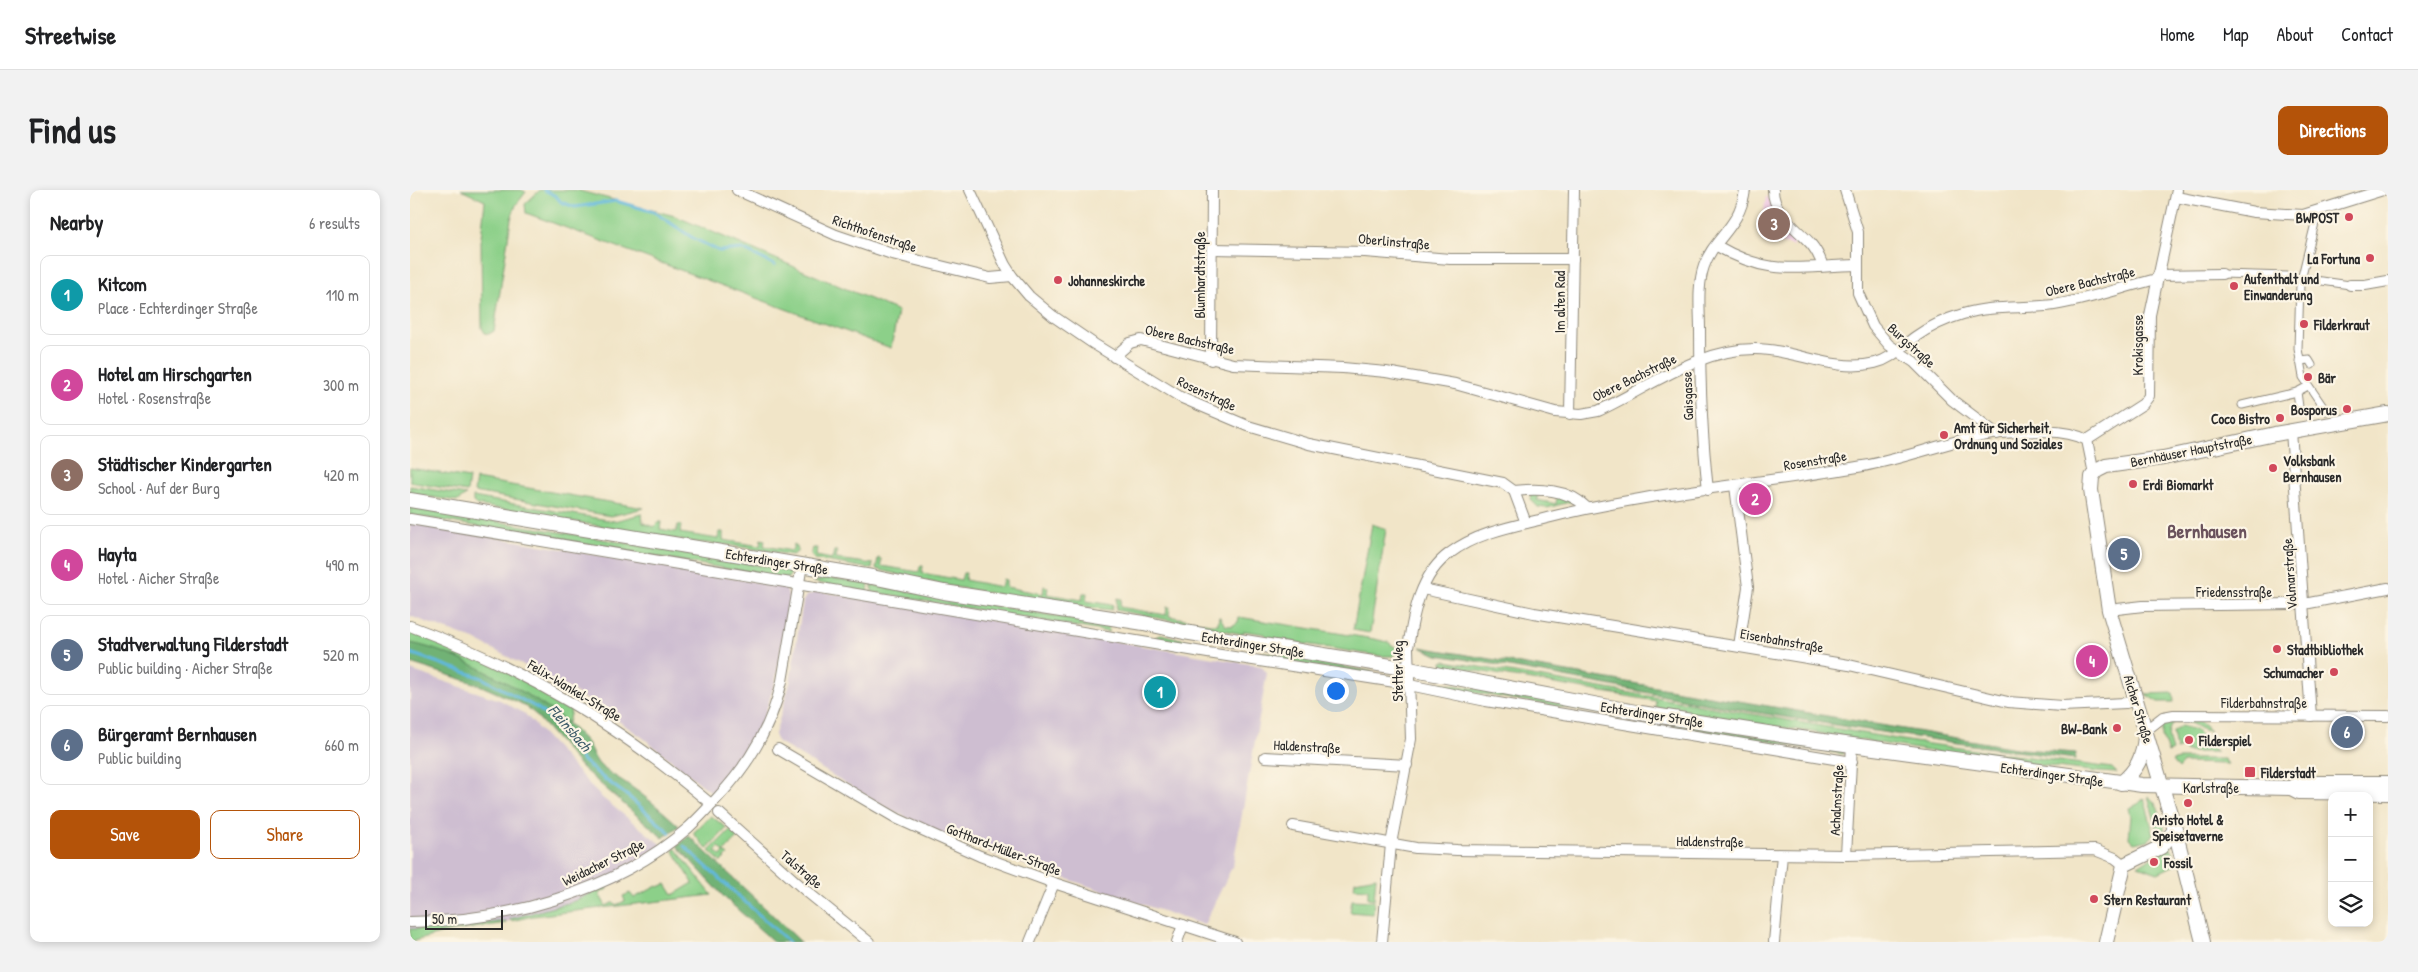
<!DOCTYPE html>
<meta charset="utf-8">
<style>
body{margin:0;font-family:"Patrick Hand",sans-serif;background:#f2f2f2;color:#202124}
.controls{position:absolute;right:15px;bottom:15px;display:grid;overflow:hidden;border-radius:10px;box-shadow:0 2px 8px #0003}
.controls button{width:45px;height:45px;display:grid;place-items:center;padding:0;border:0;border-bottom:1px solid #e0e0e0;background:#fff;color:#202124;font:25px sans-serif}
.scale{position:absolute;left:15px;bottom:12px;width:78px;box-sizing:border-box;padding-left:5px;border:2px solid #2b2b2b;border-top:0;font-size:14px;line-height:18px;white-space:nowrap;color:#2b2b2b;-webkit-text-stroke:4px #fcf5e5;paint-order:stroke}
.you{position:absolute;left:925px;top:500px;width:18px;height:18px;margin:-12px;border:4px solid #fff;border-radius:50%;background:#1a73e8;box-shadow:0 0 0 8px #1a73e833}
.badge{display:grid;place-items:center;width:32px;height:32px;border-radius:50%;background:#b45309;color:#fff;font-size:16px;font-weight:700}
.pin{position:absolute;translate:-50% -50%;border:2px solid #fff;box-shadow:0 1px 5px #0006}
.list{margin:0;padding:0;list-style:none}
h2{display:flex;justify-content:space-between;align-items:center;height:65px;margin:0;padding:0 20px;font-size:21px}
h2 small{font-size:16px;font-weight:400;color:#757577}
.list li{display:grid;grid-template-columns:32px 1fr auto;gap:15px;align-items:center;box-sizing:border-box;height:80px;margin:0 10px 10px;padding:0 10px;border:1px solid #e0e0e0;border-radius:10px}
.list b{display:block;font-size:19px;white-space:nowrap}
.list p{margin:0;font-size:16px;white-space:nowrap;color:#757577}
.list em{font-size:16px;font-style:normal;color:#757577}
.actions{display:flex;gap:10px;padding:15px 20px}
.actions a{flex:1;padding:11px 0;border:1px solid #b45309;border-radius:10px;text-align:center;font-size:18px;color:#b45309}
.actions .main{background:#b45309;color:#fff}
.icon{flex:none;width:28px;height:28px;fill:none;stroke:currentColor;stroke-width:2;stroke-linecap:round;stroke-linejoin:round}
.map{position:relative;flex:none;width:1978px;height:752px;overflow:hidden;border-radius:10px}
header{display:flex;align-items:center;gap:30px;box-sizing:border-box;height:70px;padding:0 25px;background:#fff;border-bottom:1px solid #e0e0e0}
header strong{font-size:24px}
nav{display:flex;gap:28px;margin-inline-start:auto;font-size:18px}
.intro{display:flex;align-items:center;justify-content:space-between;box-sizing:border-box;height:120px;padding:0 30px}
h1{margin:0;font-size:35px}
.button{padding:12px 22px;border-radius:10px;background:#b45309;color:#fff;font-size:18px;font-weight:700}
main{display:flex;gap:30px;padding:0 30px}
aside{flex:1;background:#fff;border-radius:10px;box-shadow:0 2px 8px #0003}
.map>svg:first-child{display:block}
.built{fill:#f1d0e4}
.industrial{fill:#cebed1}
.green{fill:#8cd089;stroke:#5c7e5a}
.forest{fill:#71b275;stroke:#4e6e50}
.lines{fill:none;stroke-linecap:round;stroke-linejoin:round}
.stream{stroke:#61b8de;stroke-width:3}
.pedestrian-casing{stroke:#8e887a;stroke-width:9}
.minor-casing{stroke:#8e887a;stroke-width:12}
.secondary-casing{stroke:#8e887a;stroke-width:16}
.pedestrian{stroke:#fff;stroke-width:7}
.minor{stroke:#fff;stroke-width:10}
.secondary{stroke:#fff;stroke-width:14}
.poi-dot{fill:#d1495b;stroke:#fcf5e5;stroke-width:2}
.labels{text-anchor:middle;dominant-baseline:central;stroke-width:4.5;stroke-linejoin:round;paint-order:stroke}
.poi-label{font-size:14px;font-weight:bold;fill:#2b2b2b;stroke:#fcf5e5;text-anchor:start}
.street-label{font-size:14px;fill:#2b2b2b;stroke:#fcf5e5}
.water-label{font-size:15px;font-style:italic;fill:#3e5c6a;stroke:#fcf5e5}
.district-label{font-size:19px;font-weight:bold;fill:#6a525c;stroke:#fcf5e5}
</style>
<header>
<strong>Streetwise</strong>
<nav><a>Home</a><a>Map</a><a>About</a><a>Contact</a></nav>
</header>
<div class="intro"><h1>Find us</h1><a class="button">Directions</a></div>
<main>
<aside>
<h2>Nearby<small>6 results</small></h2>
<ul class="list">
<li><span class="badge" style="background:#0f9aa8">1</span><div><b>Kitcom</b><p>Place · Echterdinger Straße</p></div><em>110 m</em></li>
<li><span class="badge" style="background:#d1479c">2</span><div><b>Hotel am Hirschgarten</b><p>Hotel · Rosenstraße</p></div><em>300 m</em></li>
<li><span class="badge" style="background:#8d6e63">3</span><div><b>Städtischer Kindergarten</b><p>School · Auf der Burg</p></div><em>420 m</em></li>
<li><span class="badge" style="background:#d1479c">4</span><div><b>Hayta</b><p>Hotel · Aicher Straße</p></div><em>490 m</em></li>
<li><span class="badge" style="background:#5c6f8a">5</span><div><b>Stadtverwaltung Filderstadt</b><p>Public building · Aicher Straße</p></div><em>520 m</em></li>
<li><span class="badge" style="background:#5c6f8a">6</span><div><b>Bürgeramt Bernhausen</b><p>Public building</p></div><em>660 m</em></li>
</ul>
<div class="actions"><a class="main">Save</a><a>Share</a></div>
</aside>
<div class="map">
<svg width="1978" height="752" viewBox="0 0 1978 752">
<rect width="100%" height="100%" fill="#fcf5e5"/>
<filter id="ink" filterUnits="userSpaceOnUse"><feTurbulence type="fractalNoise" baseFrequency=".02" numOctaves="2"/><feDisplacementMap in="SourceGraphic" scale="10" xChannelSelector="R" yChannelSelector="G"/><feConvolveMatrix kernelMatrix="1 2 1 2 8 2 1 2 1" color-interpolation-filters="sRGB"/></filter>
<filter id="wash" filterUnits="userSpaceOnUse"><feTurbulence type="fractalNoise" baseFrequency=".0096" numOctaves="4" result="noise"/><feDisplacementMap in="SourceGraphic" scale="20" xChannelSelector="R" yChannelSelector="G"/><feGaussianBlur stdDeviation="1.12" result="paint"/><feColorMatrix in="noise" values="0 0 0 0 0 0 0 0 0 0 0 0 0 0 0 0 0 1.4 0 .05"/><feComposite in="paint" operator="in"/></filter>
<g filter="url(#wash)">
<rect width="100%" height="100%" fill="#f1e5c8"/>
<path class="built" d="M 1356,6 L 1383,43 L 1383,56 L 1350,48 Z"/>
<g class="industrial">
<path d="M 0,333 L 370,396 L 376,399 L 380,411 L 365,492 L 350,540 L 340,556 L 308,598 L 301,602 L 232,547 L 164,501 L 67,451 L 0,426 Z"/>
<path d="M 408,401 L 851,476 L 857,483 L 823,675 L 794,735 L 586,665 L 528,643 L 473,616 L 368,552 L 365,548 L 365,544 L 380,493 L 393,411 L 396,406 Z"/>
<path d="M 0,480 L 90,510 L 115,524 L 190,606 L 258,660 L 224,684 L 186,703 L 127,725 L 95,732 L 37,740 L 0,749 Z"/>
</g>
<g class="green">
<path d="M 51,0 L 111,0 L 116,2 L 106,15 L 101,29 L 84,141 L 79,144 L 75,143 L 72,138 L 71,48 L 75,11 Z"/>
<path d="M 130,0 L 166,0 L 265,26 L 488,121 L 481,158 L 116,23 L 115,14 Z"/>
<path d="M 0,278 L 59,288 L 57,302 L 0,292 Z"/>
<path d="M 66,289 L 234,318 L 201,326 L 64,302 Z"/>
<path d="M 0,296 L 56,305 L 48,311 L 0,304 Z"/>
<path d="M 1128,302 L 1127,310 L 1146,314 L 1147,306 L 1163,311 L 1137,318 L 1128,317 L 1121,310 L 1120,303 Z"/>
<path d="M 63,307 L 204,331 L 232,324 L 233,333 L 244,337 L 249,332 L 251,332 L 250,339 L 266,342 L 268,335 L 271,335 L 270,343 L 308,349 L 309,342 L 313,342 L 313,350 L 350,356 L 351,349 L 355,350 L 354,356 L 382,361 L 384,354 L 387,356 L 388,361 L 383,365 L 318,355 L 283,352 L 67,315 L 63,312 Z"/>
<path d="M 0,317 L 377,380 L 381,384 L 377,389 L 0,325 Z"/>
<path d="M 962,334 L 976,339 L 960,443 L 943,440 Z"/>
<path d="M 403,358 L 407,358 L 406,366 L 422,369 L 424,361 L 427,361 L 426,369 L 463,374 L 462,379 L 404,369 L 401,364 Z"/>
<path d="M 468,368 L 471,369 L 471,376 L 509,382 L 510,376 L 513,376 L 512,383 L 551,390 L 553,383 L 556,383 L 555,390 L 591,397 L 593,389 L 596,390 L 596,397 L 633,404 L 634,396 L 638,397 L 637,404 L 672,410 L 673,403 L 677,403 L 676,411 L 703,415 L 702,420 L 634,412 L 533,395 L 466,379 Z"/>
<path d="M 418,388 L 459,394 L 458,402 L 403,392 Z"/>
<path d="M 462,395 L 699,435 L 698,442 L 462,402 Z"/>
<path d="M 707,408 L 711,409 L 710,417 L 756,425 L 757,417 L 760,417 L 759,426 L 800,434 L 808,434 L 809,426 L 815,435 L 822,436 L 828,432 L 829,427 L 964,449 L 978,452 L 989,460 L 983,466 L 969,466 L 858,448 L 855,444 L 834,441 L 833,444 L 706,420 Z"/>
<path d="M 0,442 C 56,462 113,485 161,520 L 158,533 L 139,519 L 47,468 L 0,453 Z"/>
<path d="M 751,444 L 790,454 L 790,457 L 746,450 L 746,447 Z"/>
<path d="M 853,462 L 963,482 L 961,484 L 852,469 Z"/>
<path d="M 1035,471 L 1504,552 L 1702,578 L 1707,583 L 1688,582 L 1538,564 L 1276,522 L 1245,517 L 1246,511 L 1033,475 L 1032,472 Z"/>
<path d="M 1031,493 L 1433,560 L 1434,564 L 1031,497 Z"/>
<path d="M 1763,503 L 1764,512 L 1748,512 L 1735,504 Z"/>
<path d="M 1759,530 L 1788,530 L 1800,541 C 1785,540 1785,529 1764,532 C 1755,541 1759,551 1762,561 L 1758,563 L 1752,547 L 1752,535 Z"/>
<path d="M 1771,536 L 1785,540 L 1807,562 L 1776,562 L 1773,557 L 1766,560 L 1763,542 Z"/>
<path d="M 1769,569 L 1814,569 L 1818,574 L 1773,573 L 1768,579 L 1762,571 Z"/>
<path d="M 1738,606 C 1748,613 1762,642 1749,652 C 1741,657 1731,660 1723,664 L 1726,658 C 1736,658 1745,653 1748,643 Z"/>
<path d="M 1734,608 L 1744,644 L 1739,650 L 1724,653 L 1719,648 L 1721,626 L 1719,618 L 1728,614 Z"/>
<path d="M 301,626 L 317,638 L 297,659 L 283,643 Z"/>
<path d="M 320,640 L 328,647 L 314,662 L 309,657 L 305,661 L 311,666 L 314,662 L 318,665 L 311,672 L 299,661 Z"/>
<path d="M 1760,655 L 1767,674 L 1748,683 L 1728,676 Z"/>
<path d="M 265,658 L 302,705 L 123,726 L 101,731 L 100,729 L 162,712 L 196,697 L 197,699 L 189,704 L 196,716 L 204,712 L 206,715 L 215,711 L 213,706 L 220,703 L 224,708 L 247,696 L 248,697 L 256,694 L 263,705 L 283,693 L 263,660 Z"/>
<path d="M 966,687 L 964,709 L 958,708 L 958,699 L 944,698 L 945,691 Z"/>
<path d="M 942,710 L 964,711 L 963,724 L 940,722 Z"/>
<path d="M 96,731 L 96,733 L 37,742 L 0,752 L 0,739 L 36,738 Z"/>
</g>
<g class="forest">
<path d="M 0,453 C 48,461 142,513 175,550 C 181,556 182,566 188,573 C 195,581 207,587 216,593 C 235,606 252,620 269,636 L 253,648 L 172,578 L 124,523 L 110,513 L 67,494 L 0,473 Z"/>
<path d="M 1010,457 L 1612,559 L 1666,563 L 1665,569 C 1544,553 1423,536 1302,515 C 1210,498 1119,479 1027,465 Z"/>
<path d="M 279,646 L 391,752 L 364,752 L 316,709 L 267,656 Z"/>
</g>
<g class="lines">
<g class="stream">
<path d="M 134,0 L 146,6 L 151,12 L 165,17 L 206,11 L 244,22 L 283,48 L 309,61 L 332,59 L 365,75"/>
<path d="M 0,463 L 72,488 L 129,519 L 154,543 L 172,570 L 192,587 L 219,607 L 260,643"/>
<path d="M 274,656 L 379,752"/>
</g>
</g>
</g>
<g filter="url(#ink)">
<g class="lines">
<defs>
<g id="pedestrian">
<path d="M 1908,21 L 1890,94 L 1888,159 L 1893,187 L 1916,221"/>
<path d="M 1812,84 L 1877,86 L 1940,95"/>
<path d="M 1889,171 L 1899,170 L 1902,175"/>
<path d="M 1832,215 L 1887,202"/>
<path d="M 1887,219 L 1889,217 L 1887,202 L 1898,196"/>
</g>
<g id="minor">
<path d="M 327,0 L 426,45 L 482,64 L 580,88 L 602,86"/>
<path d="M 560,0 L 595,75 L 602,86 L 619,106 L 643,126 L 684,154 L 772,208 L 838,236 L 899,254 L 1093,293 L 1104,301 L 1116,333"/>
<path d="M 1363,0 C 1363,24 1388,39 1401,54 C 1407,61 1410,68 1413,76"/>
<path d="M 1435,0 L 1448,42 L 1448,103 L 1463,136 L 1479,155 L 1504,172 L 1542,210 L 1587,244"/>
<path d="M 1766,7 L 1844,22 L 1893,25 L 1973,0"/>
<path d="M 1307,56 C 1362,88 1389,76 1448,75"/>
<path d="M 803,59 L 955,62 L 1040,69 L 1163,69"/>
<path d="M 1748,85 L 1812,84"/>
<path d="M 1940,95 L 1955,95 L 1978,91"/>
<path d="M 704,167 L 720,153 L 731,150 L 823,174 L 933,178 L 976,182 L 1045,194 L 1145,222 L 1171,224 L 1188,221 C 1238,198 1288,159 1345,159 C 1386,159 1423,183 1465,173 C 1482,169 1491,157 1505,147 C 1519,137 1536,129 1553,124 C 1582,115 1614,119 1644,115 C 1677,110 1713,97 1747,89"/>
<path d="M 801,170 L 802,0"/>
<path d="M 1160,224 L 1164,0"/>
<path d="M 1881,241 L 1901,526"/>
<path d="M 1677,250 L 1733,214 L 1739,206 L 1740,125 L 1767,0"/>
<path d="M 1325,296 L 1338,397 L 1329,456"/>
<path d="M 1298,300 C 1292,247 1290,194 1290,140 C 1290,120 1287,96 1294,76 C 1304,47 1330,38 1335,0"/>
<path d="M 1104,301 C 1128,298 1159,299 1176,317"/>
<path d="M 0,329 L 798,463 L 985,492 L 1076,511 L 1442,572"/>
<path d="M 1013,399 L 1124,423 L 1439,475 L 1598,512 L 1652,516 L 1716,513 L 1726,509"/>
<path d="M 1699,420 L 1733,416 L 1894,414 L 1978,398"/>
<path d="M 0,436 C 115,479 208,535 301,614"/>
<path d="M 1735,541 L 1753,527 L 1764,525 L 1978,526"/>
<path d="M 368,559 L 488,629 L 570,666 L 644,693 L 825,752"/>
<path d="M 855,567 L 997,575"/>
<path d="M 309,623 L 396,701 L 459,752"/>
<path d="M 883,636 L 1006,658 L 1047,660 L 1436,665 L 1685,660 L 1705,668 L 1714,675"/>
<path d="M 1436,665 L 1442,555"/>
<path d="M 0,732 C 94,732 205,702 278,638 C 289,628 299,617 309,606 C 340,573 362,535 372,491 L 392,375"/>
<path d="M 620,752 L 644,693"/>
<path d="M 767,752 L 773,735"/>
<path d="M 972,752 L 981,654 L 1001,549 L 998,458 C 1003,425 1010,384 1040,363 C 1065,344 1099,337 1129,330 C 1235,302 1345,295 1453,276 C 1499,268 1544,248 1591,243 C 1617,241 1654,238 1677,250 L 1684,284"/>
<path d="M 1364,752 L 1372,665"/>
</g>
<g id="secondary">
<path d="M 0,310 L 462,387 L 534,402 L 734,433 L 774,442 L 999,479 L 1231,523 L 1384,547 L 1732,595 L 1880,598 L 1892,593 L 1978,593"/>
<path d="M 1711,593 C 1727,580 1733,567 1735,547"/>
<path d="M 1881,598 L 1889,602 L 1978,603"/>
<path d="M 1696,752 L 1714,675 L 1751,657 L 1765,640"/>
<path d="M 1793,752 L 1765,640 L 1699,420 L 1681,300 L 1682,287 L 1686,281 L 1696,276 L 1753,268 L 1865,244 L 1978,224"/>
</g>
</defs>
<use href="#pedestrian" class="pedestrian-casing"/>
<use href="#minor" class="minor-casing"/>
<use href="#secondary" class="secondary-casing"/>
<use href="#pedestrian" class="pedestrian"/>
<use href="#minor" class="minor"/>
<use href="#secondary" class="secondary"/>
</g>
</g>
<g class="poi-dot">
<circle cx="1939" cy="27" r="5"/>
<circle cx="1960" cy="68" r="5"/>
<circle cx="648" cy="90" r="5"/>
<circle cx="1824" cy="96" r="5"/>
<circle cx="1894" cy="134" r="5"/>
<circle cx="1898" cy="187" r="5"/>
<circle cx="1937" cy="219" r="5"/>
<circle cx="1870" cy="228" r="5"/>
<circle cx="1534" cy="245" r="5"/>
<circle cx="1863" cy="278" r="5"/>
<circle cx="1723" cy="294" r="5"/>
<circle cx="1867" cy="459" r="5"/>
<circle cx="1924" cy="482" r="5"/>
<circle cx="1707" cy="538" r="5"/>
<circle cx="1779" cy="550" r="5"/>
<rect x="1834" y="576" width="12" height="12" rx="2.5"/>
<circle cx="1778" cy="613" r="5"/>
<circle cx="1744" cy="672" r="5"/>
<circle cx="1684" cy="709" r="5"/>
</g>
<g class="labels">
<g class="poi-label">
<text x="1929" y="27" text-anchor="end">BWPOST</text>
<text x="1950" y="68" text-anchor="end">La Fortuna</text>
<text x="1834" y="88">Aufenthalt und<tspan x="1834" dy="16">Einwanderung</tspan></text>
<text x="658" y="90">Johanneskirche</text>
<text x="1904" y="134">Filderkraut</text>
<text x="1908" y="187">Bär</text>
<text x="1927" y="219" text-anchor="end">Bosporus</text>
<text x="1860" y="228" text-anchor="end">Coco Bistro</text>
<text x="1544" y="237">Amt für Sicherheit,<tspan x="1544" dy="16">Ordnung und Soziales</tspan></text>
<text x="1873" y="270">Volksbank<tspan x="1873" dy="16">Bernhausen</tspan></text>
<text x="1733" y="294">Erdi Biomarkt</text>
<text x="1877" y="459">Stadtbibliothek</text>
<text x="1914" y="482" text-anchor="end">Schumacher</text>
<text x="1697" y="538" text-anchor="end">BW-Bank</text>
<text x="1789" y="550">Filderspiel</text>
<text x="1851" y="582">Filderstadt</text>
<text x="1778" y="629" text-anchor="middle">Aristo Hotel &amp;<tspan x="1778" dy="16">Speisetaverne</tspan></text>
<text x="1754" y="672">Fossil</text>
<text x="1694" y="709">Stern Restaurant</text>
</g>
<g class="street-label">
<text transform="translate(465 43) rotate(19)">Richthofenstraße</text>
<text transform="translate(984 51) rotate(5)">Oberlinstraße</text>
<text transform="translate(789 85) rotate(-90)">Blumhardtstraße</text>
<text transform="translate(1680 91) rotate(-13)">Obere Bachstraße</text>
<text transform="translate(1149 112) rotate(-90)">Im alten Rad</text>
<text transform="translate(780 149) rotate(13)">Obere Bachstraße</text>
<text transform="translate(1502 155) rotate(42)">Burgstraße</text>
<text transform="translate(1727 155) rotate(-90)">Krokisgasse</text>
<text transform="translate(1224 187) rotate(-26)">Obere Bachstraße</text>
<text transform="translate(797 203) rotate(25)">Rosenstraße</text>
<text transform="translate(1277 206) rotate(-92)">Gaisgasse</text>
<text transform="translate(1781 260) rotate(-11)">Bernhäuser Hauptstraße</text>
<text transform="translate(1405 270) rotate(-9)">Rosenstraße</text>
<text transform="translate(367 371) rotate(9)">Echterdinger Straße</text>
<text transform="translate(1879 384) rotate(-94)">Volmarstraße</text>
<text x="1824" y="401">Friedensstraße</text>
<text transform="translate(1372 450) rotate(10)">Eisenbahnstraße</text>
<text transform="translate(843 454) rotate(9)">Echterdinger Straße</text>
<text transform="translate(987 481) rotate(-90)">Stetter Weg</text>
<text transform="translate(165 500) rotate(31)">Felix-Wankel-Straße</text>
<text x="1854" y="512">Filderbahnstraße</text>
<text transform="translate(1729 519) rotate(73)">Aicher Straße</text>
<text transform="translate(1242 524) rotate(9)">Echterdinger Straße</text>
<text transform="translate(897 556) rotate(3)">Haldenstraße</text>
<text transform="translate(1642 584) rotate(8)">Echterdinger Straße</text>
<text x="1801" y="597">Karlstraße</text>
<text transform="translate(1426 610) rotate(-87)">Achalmstraße</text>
<text transform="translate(1300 651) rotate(1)">Haldenstraße</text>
<text transform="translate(594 659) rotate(21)">Gotthard-Müller-Straße</text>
<text transform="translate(193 672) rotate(-26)">Weidacher Straße</text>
<text transform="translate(392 679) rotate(41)">Talstraße</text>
</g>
<g class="water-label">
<text transform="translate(160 538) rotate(49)">Fleinsbach</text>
</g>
<g class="district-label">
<text x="1797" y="341">Bernhausen</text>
</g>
</g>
</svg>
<div class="controls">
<button>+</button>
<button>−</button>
<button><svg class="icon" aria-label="layers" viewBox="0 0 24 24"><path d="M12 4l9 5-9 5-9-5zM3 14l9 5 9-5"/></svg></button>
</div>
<div class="scale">50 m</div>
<div class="you"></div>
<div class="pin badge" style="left:750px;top:502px;background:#0f9aa8">1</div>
<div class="pin badge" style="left:1345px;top:309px;background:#d1479c">2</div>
<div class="pin badge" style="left:1364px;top:34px;background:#8d6e63">3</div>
<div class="pin badge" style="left:1682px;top:471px;background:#d1479c">4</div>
<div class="pin badge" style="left:1714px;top:364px;background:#5c6f8a">5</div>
<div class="pin badge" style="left:1937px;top:542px;background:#5c6f8a">6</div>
</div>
</main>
